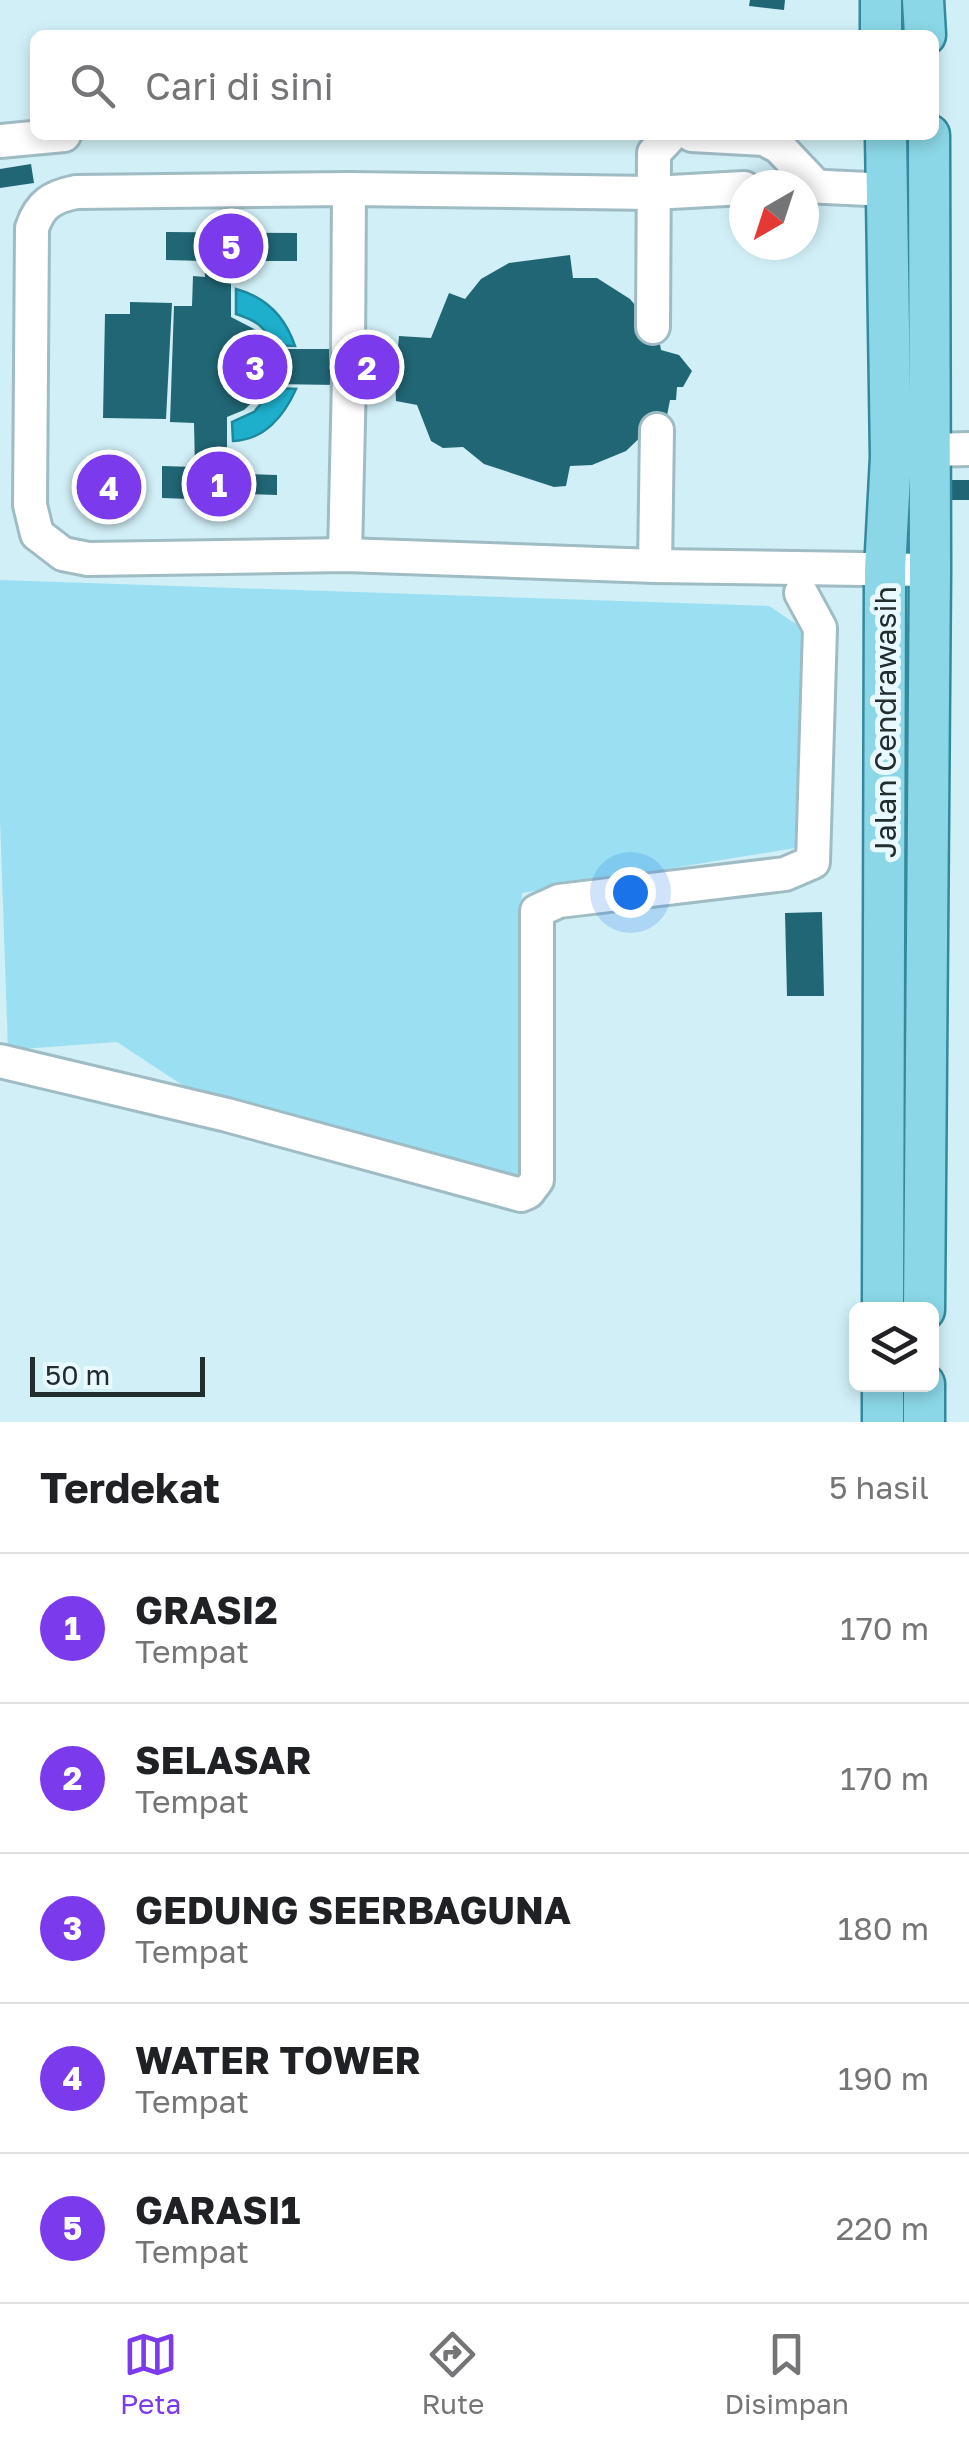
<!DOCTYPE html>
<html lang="id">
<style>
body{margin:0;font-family:"Golos Text",sans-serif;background:#f6f6f6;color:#202124}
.controls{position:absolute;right:30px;bottom:30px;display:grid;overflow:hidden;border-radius:15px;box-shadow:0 5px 15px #0003}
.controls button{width:90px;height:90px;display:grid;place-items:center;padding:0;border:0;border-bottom:2px solid #e0e0e0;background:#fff;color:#202124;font:50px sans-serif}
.compass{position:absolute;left:729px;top:170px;width:90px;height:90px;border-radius:50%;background:#fff;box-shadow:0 5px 15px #0003;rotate:219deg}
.scale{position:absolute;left:30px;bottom:25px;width:175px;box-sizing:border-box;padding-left:10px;border:5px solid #222d30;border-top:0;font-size:28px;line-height:35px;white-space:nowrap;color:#222d30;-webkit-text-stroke:8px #e8faff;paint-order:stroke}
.you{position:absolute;left:630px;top:892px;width:35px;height:35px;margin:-25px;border:8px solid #fff;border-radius:50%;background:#1a73e8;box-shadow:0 0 0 15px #1a73e833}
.badge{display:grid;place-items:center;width:65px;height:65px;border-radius:50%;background:#7c3aed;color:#fff;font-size:32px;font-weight:700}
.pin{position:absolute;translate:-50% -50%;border:5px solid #fff;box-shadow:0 2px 10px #0006}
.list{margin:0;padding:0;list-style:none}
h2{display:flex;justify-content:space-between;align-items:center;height:130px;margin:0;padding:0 40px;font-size:42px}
h2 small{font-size:32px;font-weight:400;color:#757577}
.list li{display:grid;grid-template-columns:65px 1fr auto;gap:30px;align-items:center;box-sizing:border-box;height:150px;padding:0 40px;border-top:2px solid #e0e0e0}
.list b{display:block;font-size:38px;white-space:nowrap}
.list p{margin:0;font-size:32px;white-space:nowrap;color:#757577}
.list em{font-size:32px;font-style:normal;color:#757577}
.icon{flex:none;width:55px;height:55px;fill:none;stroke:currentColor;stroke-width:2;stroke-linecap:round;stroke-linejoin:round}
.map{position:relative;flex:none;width:969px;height:1422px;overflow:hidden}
.search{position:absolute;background:#fff;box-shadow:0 5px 15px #0003;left:30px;right:30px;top:30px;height:110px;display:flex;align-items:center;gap:25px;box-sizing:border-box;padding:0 35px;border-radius:15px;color:#757577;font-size:38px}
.sheet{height:880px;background:#fff}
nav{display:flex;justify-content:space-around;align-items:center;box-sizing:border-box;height:140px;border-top:2px solid #e0e0e0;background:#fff;font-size:28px;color:#757577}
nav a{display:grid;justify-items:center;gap:5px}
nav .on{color:#7c3aed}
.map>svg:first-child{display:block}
.green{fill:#9be0f2}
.water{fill:#1eafcc;stroke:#1f889d;stroke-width:2.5}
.building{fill:#216675}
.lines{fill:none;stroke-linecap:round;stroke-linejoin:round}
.minor-casing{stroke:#9fbbc3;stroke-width:38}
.major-casing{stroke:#348a9d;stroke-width:45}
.minor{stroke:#fff;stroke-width:32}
.major{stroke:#8bd7e7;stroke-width:40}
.labels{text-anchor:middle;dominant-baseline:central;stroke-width:10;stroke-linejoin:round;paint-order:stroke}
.street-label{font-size:30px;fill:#222d30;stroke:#e8faff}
</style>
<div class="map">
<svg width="969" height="1422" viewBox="0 0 969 1422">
<rect width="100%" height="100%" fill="#d1eff7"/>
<path class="green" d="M 0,580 L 769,606 L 802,628 L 795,848 L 522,893 L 518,1176 L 255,1133 L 117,1042 L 8,1050 L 0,819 Z"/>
<g class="water">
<path d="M 236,289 C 266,297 285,316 295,346 L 273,345 C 265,326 255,320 236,314 Z"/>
<path d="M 274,388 L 296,389 C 284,416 264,440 233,441 L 232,422 L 254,412 Z"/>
</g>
<g class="building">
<path d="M 750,0 L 785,0 L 784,10 L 749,6 Z"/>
<path d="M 31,164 L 34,183 L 0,188 L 0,169 Z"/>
<path d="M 166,232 L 297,233 L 297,261 L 224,261 L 224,277 L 212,277 L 231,279 L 231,317 L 264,334 L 272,349 L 338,349 L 338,385 L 272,384 L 244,410 L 227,417 L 227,450 L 199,452 L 218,453 L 217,473 L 277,475 L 277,495 L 246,494 L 246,501 L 162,498 L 162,466 L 195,467 L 194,423 L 170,422 L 174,306 L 192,306 L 193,276 L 205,277 L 204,261 L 166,260 Z"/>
<path d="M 570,255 L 573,278 L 597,278 L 630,299 L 658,333 L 661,350 L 679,355 L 692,371 L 683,387 L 677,387 L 676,400 L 670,400 L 664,431 L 649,429 L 626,451 L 592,465 L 570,466 L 566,486 L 554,487 L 484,464 L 463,447 L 443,448 L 431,441 L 417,405 L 396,401 L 395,380 L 399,336 L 431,338 L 449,293 L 465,299 L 481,279 L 509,263 Z"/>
<path d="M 130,302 L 172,303 L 166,419 L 103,418 L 105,314 L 130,314 Z"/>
<path d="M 340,358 L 395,358 L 393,376 L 340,377 Z"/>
<circle cx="109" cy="489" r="28"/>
<rect x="948" y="480" width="21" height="20"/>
<path d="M 822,912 L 824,996 L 787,996 L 785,913 Z"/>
</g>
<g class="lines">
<defs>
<g id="minor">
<path d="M 692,135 L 764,139 L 779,147 L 815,185"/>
<path d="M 0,141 L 64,135"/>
<path d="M 804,186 L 890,190"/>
<path d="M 744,188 L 653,193 L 349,189 L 76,192 C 52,197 40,204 32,228 L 30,505 L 37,534 L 63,554 L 88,559 L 345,555 L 655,566 L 930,570"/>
<path d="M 653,327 L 654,153 L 671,135"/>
<path d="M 348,358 L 349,189"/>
<path d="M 930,450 L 969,449"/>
<path d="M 345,555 L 349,377"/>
<path d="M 655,566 L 657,430"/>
<path d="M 0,1061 L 227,1115 L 521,1195 L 528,1192 L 537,1180 L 537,911 L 559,901 L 785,874 L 813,862 L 820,628 L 801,593"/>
</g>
<g id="major">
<path d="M 881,0 L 881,35"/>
<path d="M 923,0 L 925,35"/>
<path d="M 883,1310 L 885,570 L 891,457 L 886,135"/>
<path d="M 924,1310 L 930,570 L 929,135"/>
<path d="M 883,1422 L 883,1384"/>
<path d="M 924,1422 L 924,1384"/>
</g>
</defs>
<use href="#minor" class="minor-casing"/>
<use href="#major" class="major-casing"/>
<use href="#minor" class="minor"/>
<use href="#major" class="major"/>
</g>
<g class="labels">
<g class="street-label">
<text transform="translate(885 722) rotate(-90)">Jalan Cendrawasih</text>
</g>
</g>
</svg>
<div class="controls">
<button><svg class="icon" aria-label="layers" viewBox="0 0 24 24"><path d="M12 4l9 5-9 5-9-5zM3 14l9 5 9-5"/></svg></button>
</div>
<svg class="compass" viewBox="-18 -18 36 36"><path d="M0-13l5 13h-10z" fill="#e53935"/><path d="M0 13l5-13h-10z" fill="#757577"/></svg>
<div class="scale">50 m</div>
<div class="you"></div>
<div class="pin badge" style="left:219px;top:484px">1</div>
<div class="pin badge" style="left:367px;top:367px">2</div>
<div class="pin badge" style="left:255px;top:367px">3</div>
<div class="pin badge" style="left:109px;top:487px">4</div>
<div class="pin badge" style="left:231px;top:246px">5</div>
<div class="search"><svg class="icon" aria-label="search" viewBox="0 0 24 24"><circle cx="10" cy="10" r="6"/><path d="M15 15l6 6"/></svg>Cari di sini</div>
</div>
<section class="sheet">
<h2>Terdekat<small>5 hasil</small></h2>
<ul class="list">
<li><span class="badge">1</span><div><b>GRASI2</b><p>Tempat</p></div><em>170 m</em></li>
<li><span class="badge">2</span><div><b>SELASAR</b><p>Tempat</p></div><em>170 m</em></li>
<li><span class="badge">3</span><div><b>GEDUNG SEERBAGUNA</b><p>Tempat</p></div><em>180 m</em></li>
<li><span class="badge">4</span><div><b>WATER TOWER</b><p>Tempat</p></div><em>190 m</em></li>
<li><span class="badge">5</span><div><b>GARASI1</b><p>Tempat</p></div><em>220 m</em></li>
</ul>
</section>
<nav>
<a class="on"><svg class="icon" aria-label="map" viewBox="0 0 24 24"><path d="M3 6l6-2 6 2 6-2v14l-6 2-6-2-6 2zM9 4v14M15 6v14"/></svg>Peta</a>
<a><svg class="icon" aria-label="directions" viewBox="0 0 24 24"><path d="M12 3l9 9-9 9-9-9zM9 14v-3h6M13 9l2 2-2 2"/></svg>Rute</a>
<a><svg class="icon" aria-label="saved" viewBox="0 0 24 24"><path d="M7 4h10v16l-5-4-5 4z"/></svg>Disimpan</a>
</nav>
